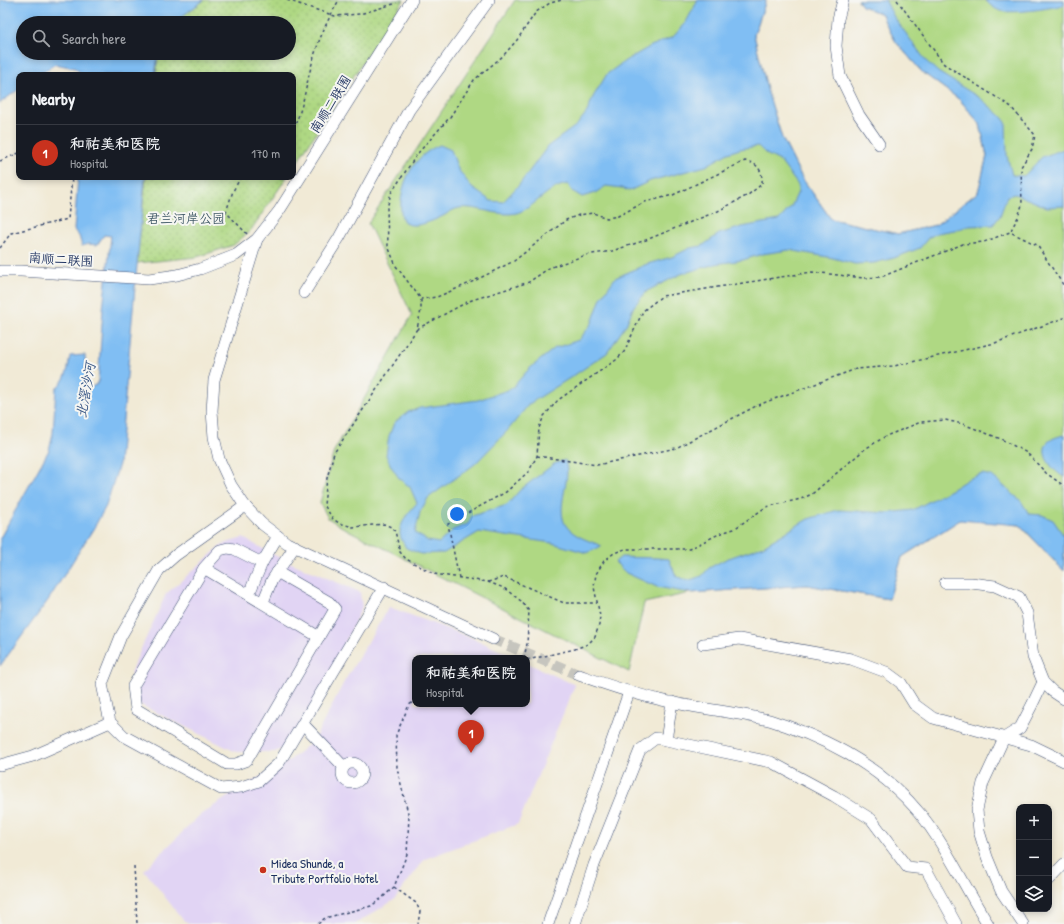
<!DOCTYPE html>
<meta charset="utf-8">
<style>
body{margin:0;font-family:"Patrick Hand","LXGW WenKai TC",sans-serif;background:#242831;color:#f1f3f6}
.controls{position:absolute;right:12px;bottom:12px;display:grid;overflow:hidden;border-radius:8px;box-shadow:0 2px 6px #0003}
.controls button{width:36px;height:36px;display:grid;place-items:center;padding:0;border:0;border-bottom:1px solid #363941;background:#171b24;color:#f1f3f6;font:20px sans-serif}
.you{position:absolute;left:457px;top:514px;width:14px;height:14px;margin:-10px;border:3px solid #fff;border-radius:50%;background:#1a73e8;box-shadow:0 0 0 6px #1a73e833}
.badge{display:grid;place-items:center;width:26px;height:26px;border-radius:50%;background:#c8321e;color:#fff;font-size:13px;font-weight:700}
.pin{position:absolute;translate:-50% -33px;filter:drop-shadow(0 1px 2px #0008)}
.pin::after{content:'';position:absolute;top:21px;width:14px;height:12px;background:inherit;clip-path:polygon(0 0,100% 0,50% 100%)}
.popup{position:absolute;left:412px;top:655px;width:118px;height:52px;box-sizing:border-box;display:grid;place-content:center;border-radius:8px;background:#171b24;filter:drop-shadow(0 1px 3px #0005);font-size:13px;white-space:nowrap;color:#9ea1a6}
.popup b{font-size:15px;color:#f1f3f6}
.popup::after{content:'';position:absolute;left:50%;top:100%;margin-left:-8px;border:8px solid transparent;border-top-color:#171b24}
.list{margin:0;padding:0;list-style:none}
h2{display:flex;justify-content:space-between;align-items:center;height:52px;margin:0;padding:0 16px;font-size:17px}
h2 small{font-size:13px;font-weight:400;color:#9ea1a6}
.list li{display:grid;grid-template-columns:26px 1fr auto;gap:12px;align-items:center;box-sizing:border-box;height:56px;padding:0 16px;border-top:1px solid #363941}
.list b{display:block;font-size:15px;white-space:nowrap}
.list p{margin:0;font-size:13px;white-space:nowrap;color:#9ea1a6}
.list em{font-size:13px;font-style:normal;color:#9ea1a6}
.icon{flex:none;width:22px;height:22px;fill:none;stroke:currentColor;stroke-width:2;stroke-linecap:round;stroke-linejoin:round}
.map{position:relative;flex:none;width:1064px;height:924px;overflow:hidden}
.search{position:absolute;background:#171b24;box-shadow:0 2px 6px #0003;left:16px;top:16px;width:280px;height:44px;display:flex;align-items:center;gap:10px;box-sizing:border-box;padding:0 14px;border-radius:22px;color:#9ea1a6;font-size:15px}
.panel{position:absolute;background:#171b24;box-shadow:0 2px 6px #0003;left:16px;top:72px;width:280px;height:108px;border-radius:8px}
.map>svg:first-child{display:block}
.built{fill:#e1d4f4}
.green{fill:#afd883;stroke:#658470}
.park{fill:url(#park-dots);stroke:#658470}
.water{fill:#80bef3;stroke:#4e76a8}
.lines{fill:none;stroke-linecap:round;stroke-linejoin:round}
.minor-tunnel{stroke:#c6c5be;stroke-width:11;stroke-dasharray:11 5.5;stroke-linecap:butt}
.minor-casing{stroke:#3b4b70;stroke-width:12}
.path{stroke:#3b4b70;stroke-width:1.5;stroke-dasharray:3 3;stroke-linecap:butt}
.minor{stroke:#fff;stroke-width:11}
.poi-dot{fill:#c8321e;stroke:#f6f6f2;stroke-width:1.5}
.labels{text-anchor:middle;dominant-baseline:central;stroke-width:4;stroke-linejoin:round;paint-order:stroke}
.street-label{font-size:13px;fill:#1b2f5e;stroke:#f6f6f2}
.park-label{font-size:13px;fill:#405967;stroke:#f6f6f2}
.poi-label{font-size:13px;fill:#1b2f5e;stroke:#f6f6f2;text-anchor:start}
.water-label{font-size:14px;font-style:italic;fill:#345383;stroke:#f6f6f2}
</style>
<div class="map">
<svg width="1064" height="924" viewBox="0 0 1064 924">
<defs>
<pattern id="park-dots" width="8" height="8" patternUnits="userSpaceOnUse"><rect width="8" height="8" fill="#afd883"/><path d="M2 2h.1M6 6h.1" fill="none" stroke="#96ba74" stroke-width="1.8" stroke-linecap="round"/></pattern>
</defs>
<rect width="100%" height="100%" fill="#f6f6f2"/>
<filter id="ink" filterUnits="userSpaceOnUse"><feTurbulence type="fractalNoise" baseFrequency=".025" numOctaves="2"/><feDisplacementMap in="SourceGraphic" scale="8" xChannelSelector="R" yChannelSelector="G"/><feConvolveMatrix kernelMatrix="1 2 1 2 8 2 1 2 1" color-interpolation-filters="sRGB"/></filter>
<filter id="wash" filterUnits="userSpaceOnUse"><feTurbulence type="fractalNoise" baseFrequency=".012" numOctaves="4" result="noise"/><feDisplacementMap in="SourceGraphic" scale="16" xChannelSelector="R" yChannelSelector="G"/><feGaussianBlur stdDeviation="0.9" result="paint"/><feColorMatrix in="noise" values="0 0 0 0 0 0 0 0 0 0 0 0 0 0 0 0 0 1.4 0 .05"/><feComposite in="paint" operator="in"/></filter>
<g filter="url(#wash)">
<rect width="100%" height="100%" fill="#f1ead6"/>
<g class="built">
<path d="M 243,538 L 282,559 L 360,592 L 362,607 L 298,740 L 275,752 L 236,752 L 137,703 L 131,671 L 166,594 L 223,544 Z"/>
<path d="M 389,607 L 477,640 L 516,658 L 415,658 L 415,704 L 527,704 L 527,663 L 575,685 L 518,824 L 425,859 L 394,900 L 355,924 L 191,924 L 183,920 L 144,870 L 200,815 L 246,785 L 289,761 L 314,740 L 344,682 Z"/>
</g>
<path class="green" d="M 515,0 L 766,0 L 754,35 L 768,93 L 782,138 L 802,178 L 831,219 L 898,234 L 936,225 L 978,192 L 987,156 L 980,124 L 960,100 L 922,72 L 896,42 L 885,22 L 882,14 L 862,6 L 858,0 L 1064,0 L 1064,571 L 1020,525 L 963,518 L 902,557 L 889,599 L 807,585 L 690,593 L 644,603 L 629,672 L 342,527 L 328,518 L 320,503 L 334,451 L 412,315 L 368,223 Z"/>
<g class="park">
<path d="M 204,0 L 404,0 L 293,168 L 293,75 L 156,75 L 158,53 L 289,53 L 289,23 L 173,23 Z"/>
<path d="M 146,177 L 287,177 L 251,230 L 234,245 L 197,257 L 137,263 Z"/>
</g>
<g class="water">
<path d="M 0,0 L 204,0 L 173,23 L 23,23 L 23,53 L 158,53 L 155,75 L 83,75 L 75,68 L 55,64 L 39,75 L 19,75 L 19,89 L 0,103 Z"/>
<path d="M 698,0 L 766,0 L 754,35 L 768,93 L 782,138 L 802,178 L 831,219 L 898,234 L 936,225 L 978,192 L 987,156 L 980,124 L 960,100 L 922,72 L 896,42 L 885,22 L 882,14 L 862,6 L 858,0 L 885,0 L 894,17 L 926,61 L 938,72 L 980,98 L 1000,115 L 1006,122 L 1007,156 L 1012,175 L 1024,176 L 1042,157 L 1064,149 L 1064,206 L 1047,207 L 1015,194 L 1007,196 L 1000,216 L 993,225 L 969,226 L 955,230 L 937,233 L 928,238 L 920,248 L 894,258 L 874,263 L 855,264 L 833,258 L 789,250 L 762,254 L 743,260 L 715,264 L 681,274 L 647,291 L 634,306 L 626,325 L 607,353 L 573,376 L 529,404 L 508,430 L 475,464 L 428,498 L 420,512 L 415,533 L 428,541 L 439,543 L 453,530 L 468,524 L 472,516 L 507,505 L 520,490 L 554,464 L 565,460 C 566,464 567,468 567,472 C 567,488 556,513 567,527 C 575,537 590,541 602,546 L 587,553 L 552,543 L 479,532 L 444,553 L 421,554 L 406,548 C 404,544 400,538 400,533 C 400,522 410,511 417,503 L 410,487 L 399,478 L 391,466 L 386,455 L 389,436 L 394,423 L 408,412 L 420,408 L 478,400 L 511,389 L 529,369 L 555,348 L 579,340 L 592,323 L 601,298 L 615,278 L 647,264 L 672,257 L 690,248 L 702,246 L 719,234 L 742,227 L 779,220 L 791,207 L 798,192 L 798,185 L 780,161 L 766,154 L 758,146 L 740,149 L 728,153 L 706,166 L 650,181 L 629,191 L 622,188 L 606,186 L 595,193 L 582,197 L 572,191 L 568,184 C 547,187 539,203 522,211 C 504,220 478,205 459,208 C 454,209 449,212 445,215 C 435,220 422,226 411,225 C 402,223 402,219 401,212 C 399,185 413,155 440,145 L 451,150 L 458,169 L 472,188 L 491,201 L 503,202 L 519,185 L 548,146 L 577,125 L 587,112 L 593,97 L 607,74 L 625,61 L 651,46 L 673,37 L 685,24 Z"/>
<path d="M 985,0 L 1064,0 L 1064,5 C 1052,8 1008,15 998,10 C 993,8 989,4 985,0 Z"/>
<path d="M 78,177 L 145,177 L 119,464 L 106,506 L 95,526 L 49,599 L 0,666 L 0,538 L 49,450 L 53,433 L 56,388 C 67,379 68,369 70,356 L 85,355 L 86,391 L 98,383 L 103,309 L 111,236 L 104,235 L 97,245 L 88,244 L 82,246 L 79,236 L 74,230 Z"/>
<path d="M 1064,435 L 1064,477 C 1053,471 1037,453 1049,441 C 1053,438 1059,436 1064,435 Z"/>
<path d="M 982,474 L 992,476 L 1021,501 L 1029,514 L 1042,515 L 1053,520 L 1064,536 L 1064,571 L 1020,525 L 960,520 L 902,557 L 889,599 L 807,585 L 690,593 L 657,587 L 626,573 L 615,562 L 621,557 C 637,558 653,557 669,559 L 676,576 L 683,579 L 690,580 L 702,576 L 709,568 L 726,559 L 763,546 L 808,519 L 838,510 L 888,513 L 913,510 L 954,488 L 968,479 Z"/>
</g>
</g>
<g filter="url(#ink)">
<g class="lines">
<path class="minor-tunnel" d="M 493,639 L 579,675"/>
<defs>
<g id="minor">
<path d="M 843,0 L 838,19 L 836,46 L 840,76 L 859,115 L 879,144"/>
<path d="M 257,239 L 214,380 L 212,411 L 214,437 L 219,459 L 231,485 L 245,506 L 262,524 L 287,543 L 493,639"/>
<path d="M 0,271 L 21,271 L 149,279 L 177,275 L 200,269 L 236,255 L 257,239 L 279,211 L 412,0"/>
<path d="M 304,293 L 339,238 L 409,110 L 489,0"/>
<path d="M 245,506 L 176,555 L 159,570 L 121,636 L 102,684 L 110,722 L 124,736 L 221,789 L 241,787 L 259,781 L 279,763 L 384,587"/>
<path d="M 262,563 L 234,549 L 228,548 L 220,550 L 204,568 L 133,686 L 136,709 L 227,764 L 236,764 L 247,760 L 335,609 L 329,602 L 277,572"/>
<path d="M 204,568 L 319,637"/>
<path d="M 945,583 L 971,583 L 995,586 L 1019,597 L 1027,613 L 1033,657 L 1043,682 L 1052,691 L 1064,699"/>
<path d="M 249,594 L 262,563 L 278,536"/>
<path d="M 263,602 L 272,580 L 295,546"/>
<path d="M 703,644 L 739,639 L 851,659 L 886,672 L 901,683 L 914,704 L 933,718 L 1031,745 L 1064,761"/>
<path d="M 579,675 C 605,684 630,693 657,699 C 692,708 729,711 764,719 C 772,720 780,724 787,726 C 838,744 887,773 922,816 C 948,849 965,888 988,924"/>
<path d="M 303,724 L 344,767"/>
<path d="M 666,740 L 672,702"/>
<circle cx="352" cy="773" r="10"/>
<path d="M 0,765 L 33,756 L 110,722"/>
<path d="M 1049,880 L 1064,864"/>
<path d="M 548,924 L 629,692"/>
<path d="M 575,924 L 594,865 L 640,750 L 656,738 L 771,762 L 834,796 L 871,819 L 907,867 L 926,869 L 956,924"/>
<path d="M 1023,924 L 1001,891 L 987,857 L 979,831 L 977,810 L 983,783 L 1004,738 L 1020,728 L 1032,705 L 1043,682"/>
</g>
</defs>
<use href="#minor" class="minor-casing"/>
<g class="path">
<path d="M 287,0 L 335,16 L 360,14 L 397,3"/>
<path d="M 897,0 L 944,64 L 1010,106 L 1035,135 L 1032,149 L 1021,167 L 1022,205 L 1018,217 L 1010,232"/>
<path d="M 293,129 C 304,107 306,83 313,60 C 319,38 328,19 339,0"/>
<path d="M 0,161 L 19,153"/>
<path d="M 241,177 L 233,191 L 226,212 L 247,234"/>
<path d="M 0,248 L 11,233 L 68,219 L 72,177"/>
<path d="M 417,329 L 469,301 L 529,282 L 549,268 L 586,255 L 612,251 L 646,240 L 718,211 L 748,195 L 762,184 C 763,171 758,163 745,161 L 673,195 L 645,202 L 618,216 L 607,218 L 593,213 L 579,215 L 566,220 L 514,261 L 470,283 L 437,297 L 421,299"/>
<path d="M 537,456 L 597,465 L 676,448 L 758,405 L 856,369 L 894,366 L 995,343 L 1064,318"/>
<path d="M 459,578 L 448,524 L 506,492 L 529,471 L 537,456 L 539,428 L 544,416 L 558,400 L 616,360 L 624,352 L 643,311 L 662,296 L 812,272 L 864,278 L 881,277 L 963,244 L 984,242 L 1010,232 L 1037,245 L 1064,286"/>
<path d="M 488,582 L 504,577 L 564,603 L 597,603"/>
<path d="M 524,658 L 527,644 L 529,611 L 521,601 L 504,588 L 488,582 L 434,574 L 406,559 L 400,552 L 395,531 L 391,527 L 384,524 L 353,527 L 339,523 L 333,519 L 324,505 L 327,478 L 334,453 L 417,329 L 421,310 L 421,299 L 396,266 L 388,246 L 387,208 L 391,193 L 418,153 L 450,117 L 474,80 L 503,56 L 517,40 L 536,12 L 550,3 L 562,0"/>
<path d="M 527,660 L 575,649 L 588,644 L 595,637 L 599,625 L 600,616 L 594,587 L 596,574 L 604,561 L 614,553 L 625,549 L 689,549 L 721,533 L 734,529 L 766,507 L 801,499 L 812,494 L 865,449 L 886,436 L 921,422 L 945,420 L 963,424 L 1001,439 L 1027,453 L 1046,473 L 1064,486"/>
<path d="M 134,866 L 137,924"/>
<path d="M 394,887 L 416,903 L 420,911 L 418,924"/>
<path d="M 318,924 L 325,918 L 371,906 L 382,898 L 394,887 L 407,854 L 409,817 L 397,768 L 396,735 L 409,705 L 415,701"/>
</g>
<use href="#minor" class="minor"/>
</g>
</g>
<circle class="poi-dot" cx="263" cy="870" r="4"/>
<g class="labels">
<g class="street-label">
<text transform="translate(330 104) rotate(-58)">南顺二联围</text>
<text transform="translate(61 259) rotate(4)">南顺二联围</text>
</g>
<g class="park-label">
<text x="186" y="218">君兰河岸公园</text>
</g>
<g class="poi-label">
<text x="271" y="863">Midea Shunde, a<tspan x="271" dy="15">Tribute Portfolio Hotel</tspan></text>
</g>
<g class="water-label">
<text transform="translate(85 390) rotate(-80)">北滘沙河</text>
</g>
</g>
</svg>
<div class="controls">
<button>+</button>
<button>−</button>
<button><svg class="icon" aria-label="layers" viewBox="0 0 24 24"><path d="M12 4l9 5-9 5-9-5zM3 14l9 5 9-5"/></svg></button>
</div>
<div class="you"></div>
<div class="pin badge" style="left:471px;top:753px">1</div>
<div class="popup"><b>和祐美和医院</b>Hospital</div>
<div class="search"><svg class="icon" aria-label="search" viewBox="0 0 24 24"><circle cx="10" cy="10" r="6"/><path d="M15 15l6 6"/></svg>Search here</div>
<section class="panel">
<h2>Nearby<small></small></h2>
<ul class="list">
<li><span class="badge">1</span><div><b>和祐美和医院</b><p>Hospital</p></div><em>170 m</em></li>
</ul>
</section>
</div>
